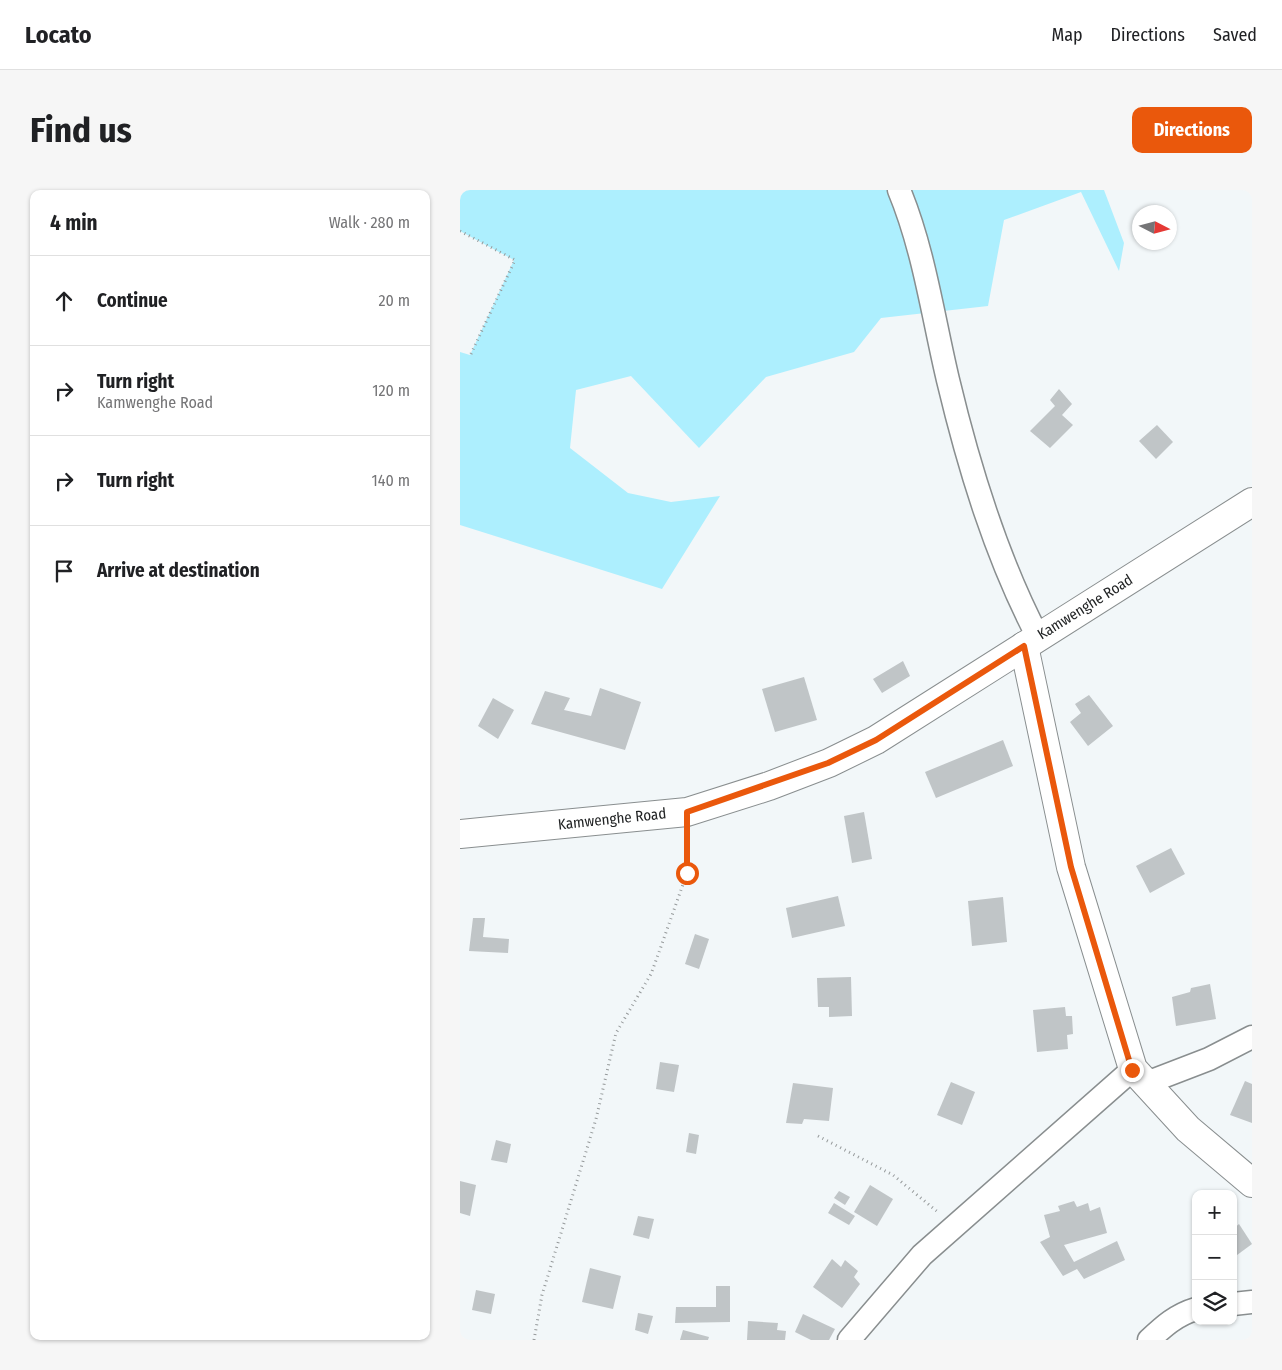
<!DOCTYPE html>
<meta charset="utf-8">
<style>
body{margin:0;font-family:"Fira Sans Condensed",sans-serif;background:#f6f6f6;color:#202124}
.controls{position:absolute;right:15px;bottom:15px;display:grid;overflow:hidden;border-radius:10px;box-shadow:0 1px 4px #0004}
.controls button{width:45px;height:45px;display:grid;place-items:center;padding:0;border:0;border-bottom:1px solid #e0e0e0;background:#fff;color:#202124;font:25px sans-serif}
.compass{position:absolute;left:672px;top:15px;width:45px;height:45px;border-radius:50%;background:#fff;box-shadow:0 1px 4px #0004;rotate:96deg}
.stop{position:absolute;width:15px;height:15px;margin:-11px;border:4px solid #ea580c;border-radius:50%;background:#fff}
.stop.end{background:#ea580c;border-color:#fff;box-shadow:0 1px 5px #0008}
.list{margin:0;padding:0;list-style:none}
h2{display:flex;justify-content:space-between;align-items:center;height:65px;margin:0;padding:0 20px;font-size:21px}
h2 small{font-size:16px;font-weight:400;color:#757577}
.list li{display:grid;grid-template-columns:32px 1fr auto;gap:15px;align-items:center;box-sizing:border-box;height:90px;padding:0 20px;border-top:1px solid #e0e0e0}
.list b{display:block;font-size:19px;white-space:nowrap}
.list p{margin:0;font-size:16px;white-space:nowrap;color:#757577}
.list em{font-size:16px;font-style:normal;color:#757577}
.icon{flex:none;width:28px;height:28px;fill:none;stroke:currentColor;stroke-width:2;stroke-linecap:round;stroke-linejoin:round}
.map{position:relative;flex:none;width:792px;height:1150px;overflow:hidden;border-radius:10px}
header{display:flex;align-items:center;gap:30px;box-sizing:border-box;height:70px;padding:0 25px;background:#fff;border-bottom:1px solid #e0e0e0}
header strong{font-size:24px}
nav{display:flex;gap:28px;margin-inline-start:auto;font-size:18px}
.intro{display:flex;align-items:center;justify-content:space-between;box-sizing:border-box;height:120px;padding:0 30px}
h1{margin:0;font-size:35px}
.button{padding:12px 22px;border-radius:10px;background:#ea580c;color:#fff;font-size:18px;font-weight:700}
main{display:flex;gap:30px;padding:0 30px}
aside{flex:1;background:#fff;border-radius:10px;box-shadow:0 1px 4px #0004}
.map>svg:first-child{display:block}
.green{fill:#adeffe}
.building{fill:#c0c5c7}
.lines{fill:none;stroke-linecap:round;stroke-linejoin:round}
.minor-casing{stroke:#898e8f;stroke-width:25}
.tertiary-casing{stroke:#898e8f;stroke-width:30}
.secondary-casing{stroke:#898e8f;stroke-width:30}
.path{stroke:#969a9b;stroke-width:3;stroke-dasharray:1 4;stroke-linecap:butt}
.minor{stroke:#fff;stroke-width:22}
.tertiary{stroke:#fff;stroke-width:28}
.secondary{stroke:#fff;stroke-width:28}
.route{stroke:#ea580c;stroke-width:6}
.labels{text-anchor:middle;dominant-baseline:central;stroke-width:5;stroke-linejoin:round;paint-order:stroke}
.street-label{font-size:15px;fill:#222425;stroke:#fff}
</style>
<header>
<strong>Locato</strong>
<nav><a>Map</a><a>Directions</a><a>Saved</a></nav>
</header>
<div class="intro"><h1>Find us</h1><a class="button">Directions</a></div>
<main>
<aside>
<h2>4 min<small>Walk · 280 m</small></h2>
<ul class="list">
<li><svg class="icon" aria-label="ahead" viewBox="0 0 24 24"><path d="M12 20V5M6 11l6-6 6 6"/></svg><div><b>Continue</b></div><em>20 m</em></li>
<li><svg class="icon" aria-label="right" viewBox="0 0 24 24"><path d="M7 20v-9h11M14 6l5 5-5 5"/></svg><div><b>Turn right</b><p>Kamwenghe Road</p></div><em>120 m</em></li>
<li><svg class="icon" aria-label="right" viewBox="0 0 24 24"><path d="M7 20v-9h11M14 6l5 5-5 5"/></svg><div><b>Turn right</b></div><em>140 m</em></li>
<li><svg class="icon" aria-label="arrive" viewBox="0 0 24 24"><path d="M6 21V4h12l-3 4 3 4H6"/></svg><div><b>Arrive at destination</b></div></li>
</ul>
</aside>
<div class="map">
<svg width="792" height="1150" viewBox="0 0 792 1150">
<rect width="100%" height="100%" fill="#f2f7f9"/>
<path class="green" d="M 0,0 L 644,0 L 664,53 L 659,81 L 621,2 L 544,30 L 528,116 L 421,128 L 394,162 L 306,187 L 239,258 L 171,186 L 116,200 L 110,258 L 168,303 L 211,312 L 260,306 L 202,399 L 0,335 L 0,162 L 10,165 L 54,70 L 0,41 Z"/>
<g class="building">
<path d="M 599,199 L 612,214 L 602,225 L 613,235 L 590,258 L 570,241 L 595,216 L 590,210 Z"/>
<path d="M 697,235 L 713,252 L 696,269 L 679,251 Z"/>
<path d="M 443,471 L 450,486 L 422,503 L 413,489 Z"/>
<path d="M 344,487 L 357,530 L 315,542 L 302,499 Z"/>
<path d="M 140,498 L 181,512 L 165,560 L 71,534 L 85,501 L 110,508 L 104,520 L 131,526 Z"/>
<path d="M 629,505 L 653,536 L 628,556 L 610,532 L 621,523 L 615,514 Z"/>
<path d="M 33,508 L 54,520 L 38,549 L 18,536 Z"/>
<path d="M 543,550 L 553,576 L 476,608 L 465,582 Z"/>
<path d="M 404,622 L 412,669 L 392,673 L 384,626 Z"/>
<path d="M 711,658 L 725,684 L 690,703 L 676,676 Z"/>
<path d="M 378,706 L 385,736 L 332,748 L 326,718 Z"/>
<path d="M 543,707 L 547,752 L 512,756 L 508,711 Z"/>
<path d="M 13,728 L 25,728 L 23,747 L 49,749 L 48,763 L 9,761 Z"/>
<path d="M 235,744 L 249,749 L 239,779 L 225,774 Z"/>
<path d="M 391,787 L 392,826 L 369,827 L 369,817 L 358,817 L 357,788 Z"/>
<path d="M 750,794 L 756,829 L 716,836 L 712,807 L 730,802 L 731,798 Z"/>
<path d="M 605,817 L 606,826 L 612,826 L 613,844 L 607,845 L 608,859 L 577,862 L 573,820 Z"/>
<path d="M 200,872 L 219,875 L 214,902 L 196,899 Z"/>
<path d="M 785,891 L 792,894 L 792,933 L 770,925 Z"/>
<path d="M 491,892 L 515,902 L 502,935 L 477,925 Z"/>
<path d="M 333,893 L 373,898 L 369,931 L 344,929 L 342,934 L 326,933 Z"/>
<path d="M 229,943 L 239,945 L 236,964 L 226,962 Z"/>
<path d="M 36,950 L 51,954 L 47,973 L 31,970 Z"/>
<path d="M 0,991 L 16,995 L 10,1026 L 0,1023 Z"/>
<path d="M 410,995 L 433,1009 L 417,1036 L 394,1022 Z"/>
<path d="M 379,1001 L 390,1007 L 385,1015 L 374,1008 Z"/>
<path d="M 614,1011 L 617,1017 L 628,1013 L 630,1021 L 640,1017 L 647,1043 L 604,1055 L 614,1072 L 657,1051 L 665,1070 L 624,1089 L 617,1079 L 603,1086 L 580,1052 L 590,1047 L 584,1025 L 600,1021 L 598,1016 Z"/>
<path d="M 374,1013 L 395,1026 L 389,1035 L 368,1023 Z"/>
<path d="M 178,1026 L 194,1029 L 189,1049 L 173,1045 Z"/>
<path d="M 779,1034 L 792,1054 L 773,1068 L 773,1039 Z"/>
<path d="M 372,1069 L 381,1077 L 385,1070 L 398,1081 L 394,1087 L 400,1094 L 382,1118 L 353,1097 Z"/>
<path d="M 130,1078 L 161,1086 L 153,1119 L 122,1112 Z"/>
<path d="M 256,1096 L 270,1096 L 270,1132 L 215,1133 L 216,1117 L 256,1117 Z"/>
<path d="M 16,1100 L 35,1104 L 31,1124 L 12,1120 Z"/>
<path d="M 178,1123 L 193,1126 L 188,1144 L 175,1140 Z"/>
<path d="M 343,1124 L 375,1139 L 369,1150 L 351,1150 L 335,1142 Z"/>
<path d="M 288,1131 L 318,1133 L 317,1140 L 326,1141 L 325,1150 L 287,1150 Z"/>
<path d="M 223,1140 L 249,1147 L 248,1150 L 220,1150 Z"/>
</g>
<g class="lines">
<defs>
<g id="minor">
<path d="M 439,0 C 464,60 473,127 488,190 C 509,278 536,367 578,447"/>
<path d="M 684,894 L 749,869 L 792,847"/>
<path d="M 773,1114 L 792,1112"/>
<path d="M 389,1150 L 462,1065 L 673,879"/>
<path d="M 689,1150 C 704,1136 716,1125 736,1119"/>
</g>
<path id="tertiary" d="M 564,456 L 611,677 L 673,879 L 728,939 L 792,993"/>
<path id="secondary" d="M 0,644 L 227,622 L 309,596 L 369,573 L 416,550 L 792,312"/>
</defs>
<use href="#minor" class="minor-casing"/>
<use href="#tertiary" class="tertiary-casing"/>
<use href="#secondary" class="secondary-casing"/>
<g class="path">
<path d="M 0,41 L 55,70 L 10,166"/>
<path d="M 358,946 L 433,985 L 479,1023"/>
<path d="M 74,1150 L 82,1105 L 136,929 L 156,843 L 191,784 L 198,765 L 227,683 L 227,645"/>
</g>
<use href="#minor" class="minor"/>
<use href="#tertiary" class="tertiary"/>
<use href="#secondary" class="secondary"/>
</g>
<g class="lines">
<path class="route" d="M 227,683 L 227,622 L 368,573 L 416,550 L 564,456 L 611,677 L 672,880"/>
</g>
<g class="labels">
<g class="street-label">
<text transform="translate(625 417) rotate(-32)">Kamwenghe Road</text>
<text transform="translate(152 629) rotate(-6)">Kamwenghe Road</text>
</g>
</g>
</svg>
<div class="controls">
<button>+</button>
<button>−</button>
<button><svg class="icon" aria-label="layers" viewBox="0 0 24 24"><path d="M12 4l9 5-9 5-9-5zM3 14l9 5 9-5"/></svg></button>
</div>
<svg class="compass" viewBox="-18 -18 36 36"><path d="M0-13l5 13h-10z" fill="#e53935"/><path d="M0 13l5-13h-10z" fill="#757577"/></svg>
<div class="stop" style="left:227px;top:683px"></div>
<div class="stop end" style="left:672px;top:880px"></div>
</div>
</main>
